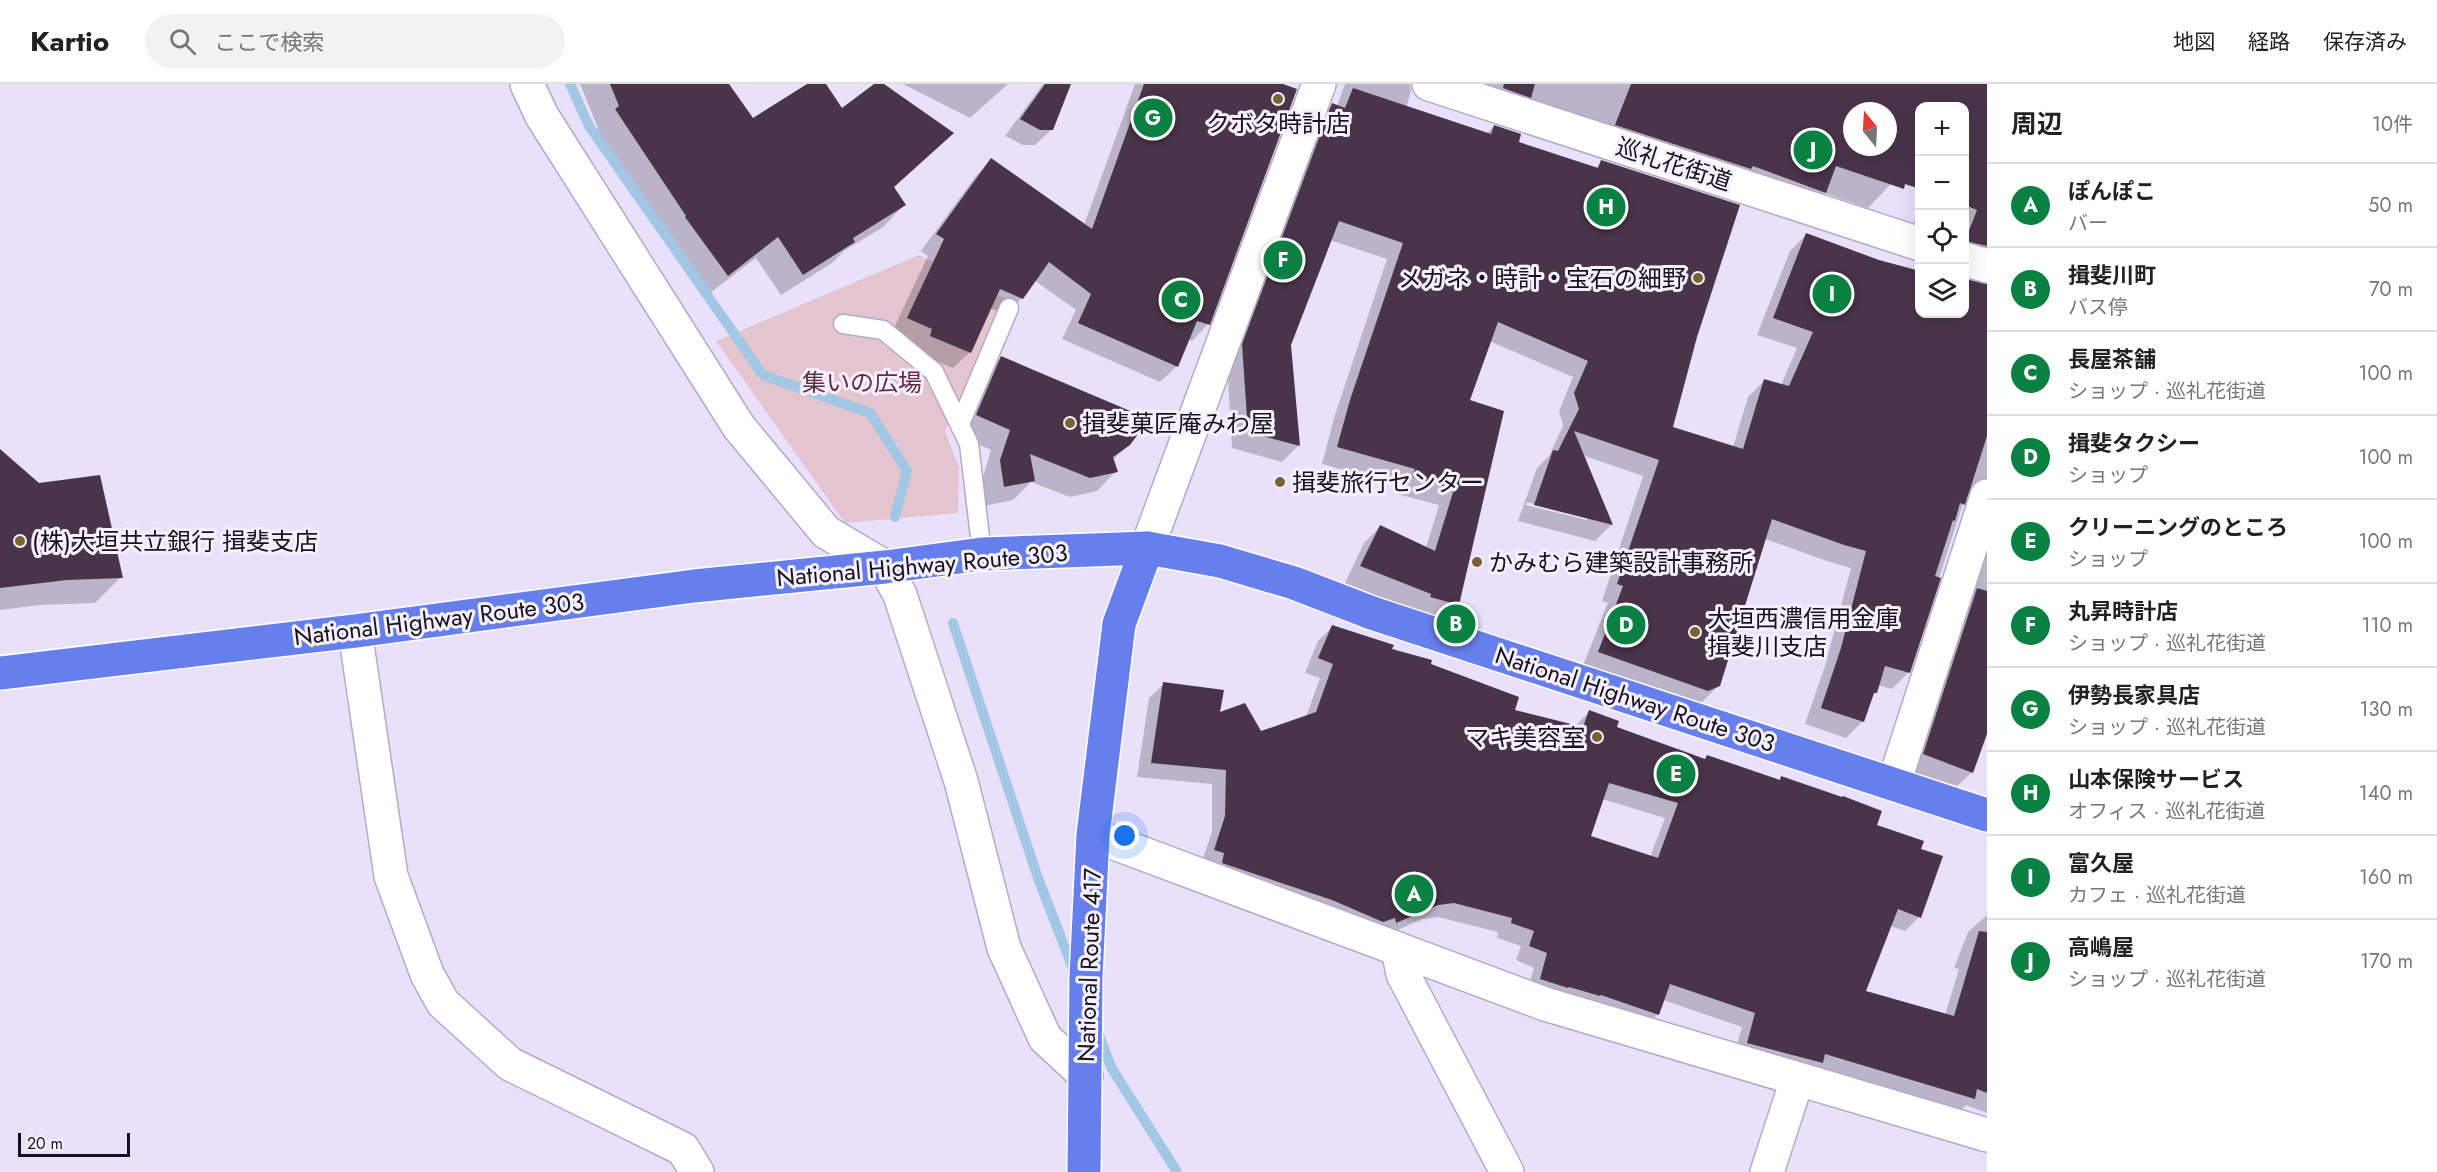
<!DOCTYPE html>
<html lang="ja">
<meta charset="utf-8">
<style>
body{margin:0;font-family:Jost,"Noto Sans JP",sans-serif;background:#f2f2f2;color:#222}
.controls{position:absolute;right:18px;top:18px;display:grid;overflow:hidden;border-radius:12px;box-shadow:0 6px 24px #0002}
.controls button{width:54px;height:54px;display:grid;place-items:center;padding:0;border:0;border-bottom:2px solid #e0e0e0;background:#fff;color:#222;font:30px sans-serif}
.compass{position:absolute;left:1843px;top:18px;width:54px;height:54px;border-radius:50%;background:#fff;box-shadow:0 6px 24px #0002;rotate:342deg}
.scale{position:absolute;left:18px;bottom:15px;width:112px;box-sizing:border-box;padding-left:6px;border:3px solid #16121d;border-top:0;font-size:16px;line-height:21px;white-space:nowrap;color:#16121d;-webkit-text-stroke:4px #f4f0fe;paint-order:stroke}
.you{position:absolute;left:1125px;top:752px;width:21px;height:21px;margin:-15px;border:4px solid #fff;border-radius:50%;background:#1a73e8;box-shadow:0 0 0 9px #1a73e833}
.badge{display:grid;place-items:center;width:39px;height:39px;border-radius:50%;background:#0b8043;color:#fff;font-size:20px;font-weight:700}
.pin{position:absolute;translate:-50% -50%;border:3px solid #fff;box-shadow:0 2px 6px #0006}
.list{margin:0;padding:0;list-style:none}
h2{display:flex;justify-content:space-between;align-items:center;height:78px;margin:0;padding:0 24px;font-size:26px}
h2 small{font-size:20px;font-weight:400;color:#767676}
.list li{display:grid;grid-template-columns:39px 1fr auto;gap:18px;align-items:center;box-sizing:border-box;height:84px;padding:0 24px;border-top:2px solid #e0e0e0}
.list b{display:block;font-size:22px;white-space:nowrap}
.list p{margin:0;font-size:20px;white-space:nowrap;color:#767676}
.list em{font-size:20px;font-style:normal;color:#767676}
.icon{flex:none;width:33px;height:33px;fill:none;stroke:currentColor;stroke-width:2;stroke-linecap:round;stroke-linejoin:round}
.map{position:relative;flex:none;width:1987px;height:1088px;overflow:hidden}
header{display:flex;align-items:center;gap:36px;box-sizing:border-box;height:84px;padding:0 30px;background:#fff;border-bottom:2px solid #e0e0e0}
header strong{font-size:28px}
nav{display:flex;gap:33px;margin-inline-start:auto;font-size:21px}
.search{width:420px;height:54px;background:#f2f2f2;display:flex;align-items:center;gap:15px;box-sizing:border-box;padding:0 21px;border-radius:33px;color:#767676;font-size:22px}
main{display:flex}
aside{flex:1;background:#fff}
.map>svg:first-child{display:block}
.green{fill:#e4c4ce}
.shadow{fill:#0003;fill-rule:evenodd}
.lines{fill:none;stroke-linecap:round;stroke-linejoin:round}
.stream{stroke:#a2c7e5;stroke-width:10}
.building{fill:#4a3449;fill-rule:evenodd}
.lane-casing{stroke:#b3a9c8;stroke-width:21}
.street-casing{stroke:#b3a9c8;stroke-width:36}
.highway-casing{stroke:#fff;stroke-width:36}
.lane{stroke:#fff;stroke-width:18}
.street{stroke:#fff;stroke-width:33}
.highway{stroke:#677fed;stroke-width:33}
.poi-dot{fill:#7b6132;stroke:#f4f0fe;stroke-width:2}
.labels{text-anchor:middle;dominant-baseline:central;stroke-width:6;stroke-linejoin:round;paint-order:stroke}
.poi-label{font-size:24px;fill:#16121d;stroke:#f4f0fe;text-anchor:start}
.street-label{font-size:24px;fill:#16121d;stroke:#f4f0fe}
.park-label{font-size:24px;fill:#642a42;stroke:#f4f0fe}
</style>
<header>
<strong>Kartio</strong>
<div class="search"><svg class="icon" aria-label="search" viewBox="0 0 24 24"><circle cx="10" cy="10" r="6"/><path d="M15 15l6 6"/></svg>ここで検索</div>
<nav><a>地図</a><a>経路</a><a>保存済み</a></nav>
</header>
<main>
<div class="map">
<svg width="1987" height="1088" viewBox="0 0 1987 1088">
<rect width="100%" height="100%" fill="#e9e1fb"/>
<path class="green" d="M 919,171 L 1004,214 L 945,347 L 959,384 L 958,429 L 845,439 L 716,257 Z"/>
<g class="shadow">
<path d="M 580,0 L 727,0 L 752,37 L 809,0 L 824,0 L 842,27 L 876,0 L 882,0 L 952,49 L 893,104 L 904,121 L 883,143 L 844,167 L 832,179 L 781,211 L 756,174 L 706,212 L 664,156 L 666,154 L 594,47 L 598,44 Z"/>
<path d="M 903,0 L 1008,0 L 970,34 Z"/>
<path d="M 1043,0 L 1069,0 L 1052,45 L 1035,61 L 1023,61 L 1005,52 Z"/>
<path d="M 1135,0 L 1279,0 L 1208,240 L 1192,257 L 1188,255 L 1177,282 L 1160,298 L 1062,255 L 1076,226 L 1034,196 L 1022,214 L 1005,230 L 990,224 L 970,268 L 953,284 L 914,268 L 917,262 L 891,250 L 928,172 L 921,167 L 975,93 L 991,76 L 1084,141 Z"/>
<path d="M 1345,0 L 1410,0 L 1411,7 L 1406,24 L 1486,50 L 1494,42 L 1517,59 L 1595,84 L 1602,78 L 1696,253 L 1671,344 L 1733,363 L 1748,313 L 1765,296 L 1781,301 L 1797,264 L 1757,251 L 1790,167 L 1806,151 L 1920,230 L 1957,230 L 1974,234 L 1987,208 L 1987,420 L 1975,410 L 1966,410 L 1909,588 L 1892,605 L 1878,601 L 1862,638 L 1846,654 L 1805,640 L 1825,582 L 1851,484 L 1827,477 L 1765,455 L 1719,601 L 1702,618 L 1691,622 L 1582,584 L 1608,519 L 1602,517 L 1643,392 L 1582,371 L 1611,441 L 1595,457 L 1518,437 L 1537,384 L 1549,372 L 1563,342 L 1559,327 L 1573,293 L 1489,257 L 1468,317 L 1457,520 L 1441,537 L 1345,499 L 1364,459 L 1380,443 L 1426,464 L 1439,421 L 1397,410 L 1399,401 L 1322,380 L 1334,334 L 1387,175 L 1330,156 L 1289,261 L 1298,362 L 1282,378 L 1232,364 L 1227,278 L 1316,37 L 1332,21 L 1337,22 ZM 1527,418 L 1587,433 L 1587,436 L 1526,421 Z"/>
<path d="M 1488,0 L 1916,0 L 1891,100 L 1868,124 L 1824,109 L 1801,131 L 1481,28 ZM 1852,27 L 1888,27 L 1888,63 L 1852,63 Z"/>
<path d="M 1963,0 L 1987,0 L 1987,180 L 1964,172 L 1964,22 L 1955,22 Z"/>
<path d="M 1920,122 L 1920,157 L 1908,153 Z"/>
<path d="M 1001,273 L 1129,360 L 1113,376 L 1116,387 L 1097,407 L 1070,413 L 1031,398 L 1013,416 L 984,422 L 981,400 L 991,366 L 957,351 L 982,293 Z"/>
<path d="M 0,367 L 39,401 L 121,493 L 95,519 L 40,521 L 0,526 Z"/>
<path d="M 1987,441 L 1987,646 L 1972,688 L 1955,704 L 1908,687 Z"/>
<path d="M 1333,542 L 1429,581 L 1513,627 L 1574,643 L 1589,628 L 1615,644 L 1704,676 L 1707,673 L 1779,697 L 1781,694 L 1919,766 L 1919,833 L 1905,847 L 1890,842 L 1864,908 L 1945,931 L 1959,885 L 1954,884 L 1968,848 L 1987,831 L 1987,1029 L 1966,1021 L 1959,1028 L 1733,974 L 1742,943 L 1663,916 L 1658,930 L 1643,945 L 1526,910 L 1534,884 L 1516,876 L 1521,862 L 1497,854 L 1498,848 L 1438,833 L 1422,835 L 1382,853 L 1201,780 L 1212,748 L 1212,700 L 1137,693 L 1149,614 L 1164,600 L 1218,630 L 1260,649 L 1306,633 L 1320,594 L 1305,589 L 1318,557 ZM 1602,715 L 1665,734 L 1650,773 L 1589,753 Z"/>
</g>
<g class="lines">
<g class="stream">
<path d="M 570,0 L 589,42 L 763,291 L 870,329 L 907,387 L 895,433"/>
<path d="M 953,539 L 1038,794 L 1075,890"/>
<path d="M 1097,946 L 1111,983 L 1177,1088"/>
</g>
</g>
<g class="building">
<path d="M 610,0 L 729,0 L 753,34 L 807,0 L 826,0 L 842,24 L 874,0 L 884,0 L 954,49 L 894,103 L 906,121 L 853,154 L 855,158 L 803,191 L 778,153 L 728,192 L 685,133 L 686,132 L 615,25 L 619,22 Z"/>
<path d="M 1045,0 L 1071,0 L 1053,46 L 1040,46 L 1020,35 Z"/>
<path d="M 1144,0 L 1283,0 L 1297,5 L 1210,241 L 1197,237 L 1178,283 L 1078,239 L 1091,210 L 1049,178 L 1023,215 L 1000,205 L 971,269 L 930,252 L 932,245 L 907,234 L 944,155 L 936,150 L 991,74 L 1092,145 Z"/>
<path d="M 1504,0 L 1535,0 L 1531,14 L 1503,4 Z"/>
<path d="M 1631,0 L 1987,0 L 1987,162 L 1965,157 L 1977,126 L 1965,121 L 1965,22 L 1920,22 L 1920,105 L 1905,100 L 1904,105 L 1836,82 L 1826,109 L 1753,82 L 1751,85 L 1615,41 ZM 1852,27 L 1888,27 L 1888,63 L 1852,63 Z"/>
<path d="M 1353,4 L 1491,50 L 1494,41 L 1521,50 L 1519,58 L 1598,84 L 1601,76 L 1740,121 L 1697,253 L 1673,343 L 1743,365 L 1764,295 L 1789,302 L 1813,248 L 1773,234 L 1806,149 L 1879,176 L 1920,187 L 1920,230 L 1965,230 L 1965,195 L 1987,200 L 1987,352 L 1965,421 L 1960,419 L 1955,437 L 1953,436 L 1935,492 L 1941,494 L 1910,589 L 1885,582 L 1877,609 L 1874,609 L 1864,638 L 1821,624 L 1841,564 L 1866,467 L 1844,461 L 1772,435 L 1720,602 L 1708,607 L 1598,568 L 1623,502 L 1617,500 L 1659,376 L 1574,347 L 1613,441 L 1534,421 L 1553,366 L 1558,367 L 1579,325 L 1574,309 L 1588,277 L 1498,238 L 1470,316 L 1504,327 L 1459,521 L 1430,513 L 1431,510 L 1360,482 L 1380,441 L 1435,467 L 1454,405 L 1412,393 L 1415,385 L 1337,363 L 1350,316 L 1403,159 L 1339,137 L 1291,261 L 1300,362 L 1248,348 L 1242,260 L 1332,19 L 1345,24 Z"/>
<path d="M 1001,272 L 1149,335 L 1130,361 L 1113,373 L 1118,388 L 1090,394 L 1030,370 L 1035,397 L 1004,403 L 1000,376 L 1010,346 L 976,331 Z"/>
<path d="M 0,365 L 39,399 L 100,391 L 123,494 L 67,496 L 0,504 Z"/>
<path d="M 1977,504 L 1987,507 L 1987,650 L 1973,689 L 1923,670 Z"/>
<path d="M 1332,541 L 1394,561 L 1392,565 L 1432,576 L 1431,580 L 1519,613 L 1515,626 L 1583,643 L 1589,626 L 1619,637 L 1617,643 L 1705,675 L 1707,671 L 1780,696 L 1781,692 L 1842,713 L 1843,712 L 1882,727 L 1877,741 L 1924,757 L 1921,765 L 1943,772 L 1921,834 L 1898,825 L 1866,907 L 1954,932 L 1979,847 L 1987,848 L 1987,1009 L 1977,1005 L 1975,1015 L 1825,970 L 1823,979 L 1747,959 L 1755,929 L 1670,900 L 1659,931 L 1601,911 L 1600,912 L 1569,903 L 1568,904 L 1540,895 L 1547,869 L 1529,862 L 1534,847 L 1511,839 L 1512,834 L 1454,819 L 1438,821 L 1396,839 L 1395,834 L 1383,838 L 1332,816 L 1222,779 L 1224,769 L 1214,766 L 1225,732 L 1226,686 L 1151,679 L 1163,598 L 1224,606 L 1220,628 L 1245,619 L 1261,647 L 1316,628 L 1333,580 L 1318,574 ZM 1609,699 L 1678,719 L 1658,774 L 1591,752 Z"/>
</g>
<g class="lines">
<defs>
<g id="lane">
<path d="M 843,240 L 883,246 L 934,288 L 969,360 L 982,470"/>
<path d="M 960,340 L 1009,224"/>
</g>
<g id="street">
<path d="M 527,0 L 542,32 L 739,343 L 826,448 L 885,483 L 900,511 L 961,697 L 1004,864 L 1045,954 L 1086,992"/>
<path d="M 1429,0 L 1920,160"/>
<path d="M 1964,175 L 1987,182"/>
<path d="M 1147,464 L 1319,0"/>
<path d="M 355,547 L 391,792 L 427,890 L 443,919 L 510,980 L 683,1065 L 697,1088"/>
<path d="M 1894,699 L 1987,412"/>
<path d="M 1093,751 L 1545,920 L 1987,1051"/>
<path d="M 1398,865 L 1403,890 L 1507,1088"/>
<path d="M 1767,1088 L 1797,996"/>
</g>
<g id="highway">
<path d="M 0,589 L 355,547 L 694,502 L 885,483 L 982,470 L 1147,464 L 1220,477 L 1294,499 L 1372,529 L 1987,731"/>
<path d="M 1084,1088 L 1086,893 L 1093,751 L 1119,540 L 1147,464"/>
</g>
</defs>
<use href="#lane" class="lane-casing"/>
<use href="#street" class="street-casing"/>
<use href="#highway" class="highway-casing"/>
<use href="#lane" class="lane"/>
<use href="#street" class="street"/>
<use href="#highway" class="highway"/>
</g>
<g class="poi-dot">
<circle cx="1278" cy="15" r="6"/>
<circle cx="1698" cy="194" r="6"/>
<circle cx="1070" cy="339" r="6"/>
<circle cx="1280" cy="398" r="6"/>
<circle cx="20" cy="457" r="6"/>
<circle cx="1477" cy="478" r="6"/>
<circle cx="1695" cy="548" r="6"/>
<circle cx="1597" cy="653" r="6"/>
</g>
<g class="labels">
<g class="poi-label">
<text x="1278" y="39" text-anchor="middle">クボタ時計店</text>
<text x="1686" y="194" text-anchor="end">メガネ・時計・宝石の細野</text>
<text x="1082" y="339">揖斐菓匠庵みわ屋</text>
<text x="1292" y="398">揖斐旅行センター</text>
<text x="32" y="457">(株)大垣共立銀行 揖斐支店</text>
<text x="1489" y="478">かみむら建築設計事務所</text>
<text x="1707" y="534">大垣西濃信用金庫<tspan x="1707" dy="28">揖斐川支店</tspan></text>
<text x="1585" y="653" text-anchor="end">マキ美容室</text>
</g>
<g class="street-label">
<text transform="translate(1674 80) rotate(18)">巡礼花街道</text>
<text transform="translate(922 481) rotate(-5)">National Highway Route 303</text>
<text transform="translate(439 535) rotate(-7)">National Highway Route 303</text>
<text transform="translate(1635 615) rotate(18)">National Highway Route 303</text>
<text transform="translate(1089 881) rotate(-88)">National Route 417</text>
</g>
<g class="park-label">
<text x="862" y="298">集いの広場</text>
</g>
</g>
</svg>
<div class="controls">
<button>+</button>
<button>−</button>
<button><svg class="icon" aria-label="locate" viewBox="0 0 24 24"><circle cx="12" cy="12" r="6"/><path d="M12 2v4M12 18v4M2 12h4M18 12h4"/></svg></button>
<button><svg class="icon" aria-label="layers" viewBox="0 0 24 24"><path d="M12 4l9 5-9 5-9-5zM3 14l9 5 9-5"/></svg></button>
</div>
<svg class="compass" viewBox="-18 -18 36 36"><path d="M0-13l5 13h-10z" fill="#e53935"/><path d="M0 13l5-13h-10z" fill="#767676"/></svg>
<div class="scale">20 m</div>
<div class="you"></div>
<div class="pin badge" style="left:1414px;top:810px">A</div>
<div class="pin badge" style="left:1456px;top:540px">B</div>
<div class="pin badge" style="left:1181px;top:216px">C</div>
<div class="pin badge" style="left:1626px;top:541px">D</div>
<div class="pin badge" style="left:1676px;top:690px">E</div>
<div class="pin badge" style="left:1283px;top:176px">F</div>
<div class="pin badge" style="left:1153px;top:34px">G</div>
<div class="pin badge" style="left:1606px;top:123px">H</div>
<div class="pin badge" style="left:1832px;top:210px">I</div>
<div class="pin badge" style="left:1813px;top:66px">J</div>
</div>
<aside>
<h2>周辺<small>10件</small></h2>
<ul class="list">
<li><span class="badge">A</span><div><b>ぽんぽこ</b><p>バー</p></div><em>50 m</em></li>
<li><span class="badge">B</span><div><b>揖斐川町</b><p>バス停</p></div><em>70 m</em></li>
<li><span class="badge">C</span><div><b>長屋茶舗</b><p>ショップ · 巡礼花街道</p></div><em>100 m</em></li>
<li><span class="badge">D</span><div><b>揖斐タクシー</b><p>ショップ</p></div><em>100 m</em></li>
<li><span class="badge">E</span><div><b>クリーニングのところ</b><p>ショップ</p></div><em>100 m</em></li>
<li><span class="badge">F</span><div><b>丸昇時計店</b><p>ショップ · 巡礼花街道</p></div><em>110 m</em></li>
<li><span class="badge">G</span><div><b>伊勢長家具店</b><p>ショップ · 巡礼花街道</p></div><em>130 m</em></li>
<li><span class="badge">H</span><div><b>山本保険サービス</b><p>オフィス · 巡礼花街道</p></div><em>140 m</em></li>
<li><span class="badge">I</span><div><b>富久屋</b><p>カフェ · 巡礼花街道</p></div><em>160 m</em></li>
<li><span class="badge">J</span><div><b>高嶋屋</b><p>ショップ · 巡礼花街道</p></div><em>170 m</em></li>
</ul>
</aside>
</main>
